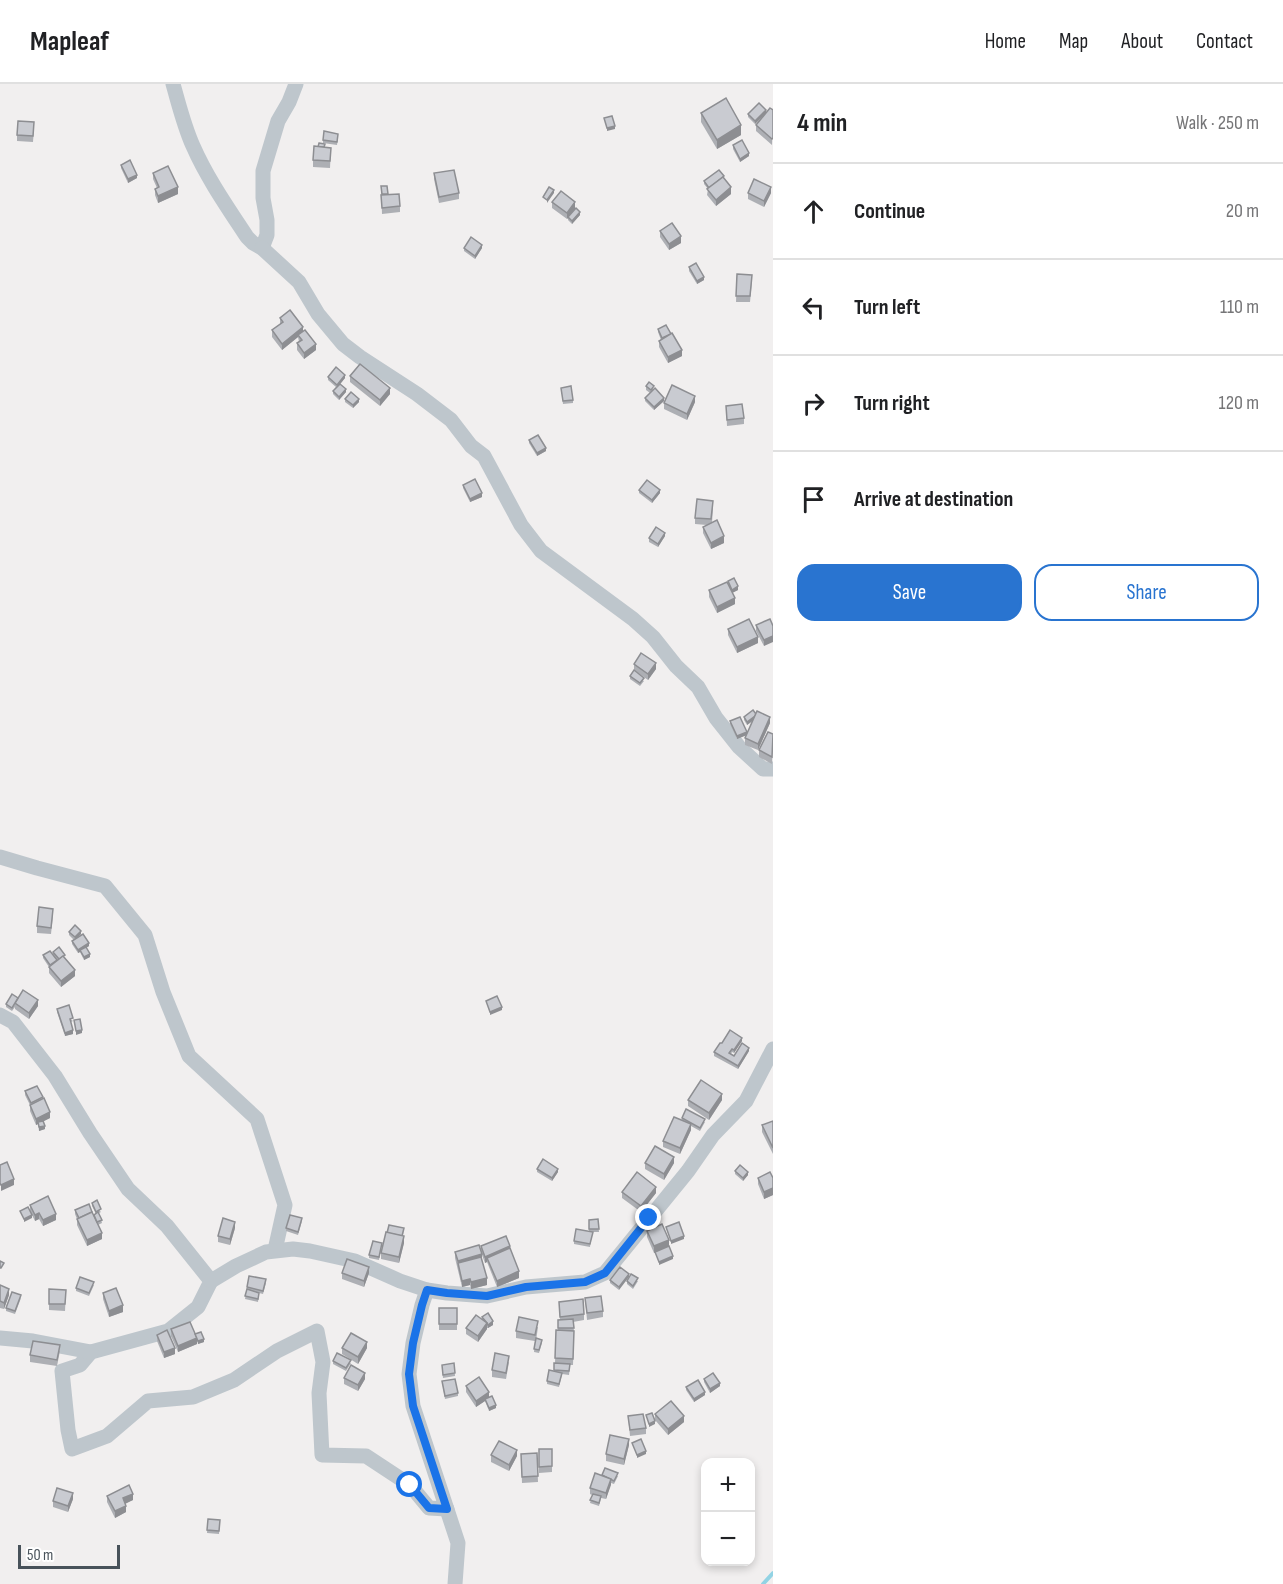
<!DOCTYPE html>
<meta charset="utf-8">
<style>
body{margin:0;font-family:"Sofia Sans Condensed",sans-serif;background:#f2f2f2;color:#202124}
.controls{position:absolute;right:18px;bottom:18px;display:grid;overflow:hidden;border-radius:12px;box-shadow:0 3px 9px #0003}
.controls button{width:54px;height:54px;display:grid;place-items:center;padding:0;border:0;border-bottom:2px solid #e0e0e0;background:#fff;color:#202124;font:30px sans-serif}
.scale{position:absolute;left:18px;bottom:15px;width:102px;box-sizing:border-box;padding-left:6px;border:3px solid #48525a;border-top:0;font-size:16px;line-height:21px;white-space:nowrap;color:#48525a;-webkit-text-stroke:4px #fff;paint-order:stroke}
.stop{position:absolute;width:18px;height:18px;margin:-14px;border:4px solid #1a73e8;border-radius:50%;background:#fff}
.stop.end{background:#1a73e8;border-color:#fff;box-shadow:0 2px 6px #0008}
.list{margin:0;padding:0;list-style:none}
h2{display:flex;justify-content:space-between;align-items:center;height:78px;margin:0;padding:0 24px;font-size:26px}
h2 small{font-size:20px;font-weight:400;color:#757577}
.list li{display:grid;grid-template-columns:39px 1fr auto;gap:18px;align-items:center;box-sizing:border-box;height:96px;padding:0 24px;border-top:2px solid #e0e0e0}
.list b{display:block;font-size:22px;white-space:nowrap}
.list em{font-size:20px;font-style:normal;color:#757577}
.actions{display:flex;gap:12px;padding:18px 24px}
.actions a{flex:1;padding:14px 0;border:2px solid #2974d0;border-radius:18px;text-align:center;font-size:21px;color:#2974d0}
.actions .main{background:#2974d0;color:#fff}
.icon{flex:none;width:33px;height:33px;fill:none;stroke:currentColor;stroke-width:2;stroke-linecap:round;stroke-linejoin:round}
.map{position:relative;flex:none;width:773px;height:1500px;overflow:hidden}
header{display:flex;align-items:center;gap:36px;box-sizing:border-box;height:84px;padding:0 30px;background:#fff;border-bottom:2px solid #e0e0e0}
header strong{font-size:28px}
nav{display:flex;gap:33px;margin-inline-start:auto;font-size:21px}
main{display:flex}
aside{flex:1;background:#fff}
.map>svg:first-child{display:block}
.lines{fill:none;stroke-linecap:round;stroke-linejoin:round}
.stream{stroke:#92d3e4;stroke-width:4}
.street{stroke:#bec6cc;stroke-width:15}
.wall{fill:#adafb4}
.shaded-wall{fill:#8d8e92}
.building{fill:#c9cbd1;stroke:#8d8e92;stroke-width:1.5}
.route{stroke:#1a73e8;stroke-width:8}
</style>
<header>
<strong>Mapleaf</strong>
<nav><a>Home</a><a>Map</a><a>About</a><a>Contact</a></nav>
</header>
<main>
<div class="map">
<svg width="773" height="1500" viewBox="0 0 773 1500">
<rect width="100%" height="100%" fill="#f1efef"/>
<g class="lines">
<path class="stream" d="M 763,1500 L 773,1489"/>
<g class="street">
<path d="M 173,0 C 179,21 184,42 193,62 C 207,94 228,124 247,153 L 253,159 L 262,164 L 267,151 L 267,136 L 263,114 L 263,87 L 278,37 L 289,18 L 296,0"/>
<path d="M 262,164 L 299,198 L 318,230 L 343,260 L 360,273 L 417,310 L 451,336 L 471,362 L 484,372 L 521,441 L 541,467 L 633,535 L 653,553 L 676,582 L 698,603 L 716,634 L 739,663 L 763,685 L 773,685"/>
<path d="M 0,773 L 37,784 L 105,802 L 145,851 L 163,908 L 189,972 L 257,1035 L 285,1121 L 275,1166"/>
<path d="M 0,931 L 13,938 L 55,992 L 90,1049 L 128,1105 L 167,1142 L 211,1197 L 198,1223 L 168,1247 L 91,1268 L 80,1281 L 62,1287 L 68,1346 L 72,1365 L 107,1352 L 148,1317 L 193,1313 L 234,1296 L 277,1267 L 317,1247 L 323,1278 L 319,1309 L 322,1371 L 366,1372 L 410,1401 L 429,1424 L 447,1425"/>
<path d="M 211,1197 L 236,1182 L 266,1168 L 293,1165 L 310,1167 L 355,1177 L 400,1197 L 427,1206 L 447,1209 L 487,1212 L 526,1203 L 585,1198 L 605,1189 L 688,1087 L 713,1051 L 746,1017 L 773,965"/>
<path d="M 427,1206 L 422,1221 L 413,1259 L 409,1290 L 413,1322 L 458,1459 L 455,1500"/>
<path d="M 0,1254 L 33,1257 L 91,1268"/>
</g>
</g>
<g class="wall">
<path d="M 773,26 L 772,61 L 756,47 L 756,41 L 762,33 L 755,40 L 748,33 L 748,30 L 766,29 Z"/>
<path d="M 701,29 L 741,51 L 717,65 L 701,38 Z"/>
<path d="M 34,44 L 33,58 L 17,57 L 17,51 Z"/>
<path d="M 338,53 L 337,61 L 323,59 L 323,56 Z"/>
<path d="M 733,61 L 749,72 L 740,78 L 733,65 Z"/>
<path d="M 325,63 L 331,64 L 330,84 L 313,83 L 313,76 Z"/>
<path d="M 121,81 L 137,94 L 128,99 L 121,84 Z"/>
<path d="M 153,89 L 178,110 L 158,119 L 155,111 L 155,105 L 157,104 L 153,95 Z"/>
<path d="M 434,89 L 459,109 L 459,115 L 439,119 L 434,95 Z"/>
<path d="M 724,95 L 731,110 L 716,122 L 707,111 L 708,105 L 704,100 L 704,97 Z"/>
<path d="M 381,102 L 387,102 L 388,111 L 400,122 L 400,128 L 382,130 Z"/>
<path d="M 748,109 L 771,109 L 764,123 L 748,115 Z"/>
<path d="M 552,118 L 580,131 L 572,140 L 568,136 L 568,134 L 567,135 L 552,124 Z"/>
<path d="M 660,147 L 681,159 L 669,166 L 660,153 Z"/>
<path d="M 464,164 L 482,164 L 475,175 L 464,167 Z"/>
<path d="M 689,183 L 704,196 L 697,200 L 689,187 Z"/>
<path d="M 737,190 L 752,197 L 750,218 L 736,218 Z"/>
<path d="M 280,234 L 303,247 L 316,266 L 304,275 L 297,266 L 297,259 L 299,258 L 298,253 L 282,266 L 272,253 L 272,246 L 280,241 Z"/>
<path d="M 658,245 L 671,250 L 682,272 L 668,279 L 659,263 L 659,257 L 661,256 L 658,248 Z"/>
<path d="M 350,292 L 390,310 L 380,322 L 350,298 Z"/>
<path d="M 328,293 L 345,294 L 340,300 L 346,308 L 339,316 L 333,310 L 333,307 L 336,303 L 328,296 Z"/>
<path d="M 646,302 L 654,305 L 664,317 L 654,326 L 645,317 L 645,314 L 650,309 L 646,306 Z"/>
<path d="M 561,304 L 573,316 L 573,319 L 563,320 Z"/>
<path d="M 345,315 L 359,318 L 353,324 L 345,318 Z"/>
<path d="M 695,318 L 687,336 L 664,325 L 664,319 Z"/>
<path d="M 726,322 L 744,334 L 744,340 L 727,342 Z"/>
<path d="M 529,356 L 546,367 L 537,372 L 529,359 Z"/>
<path d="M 463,401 L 482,413 L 470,418 L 463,404 Z"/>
<path d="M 639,406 L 660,409 L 652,419 L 639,409 Z"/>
<path d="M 713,423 L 712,439 L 724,459 L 711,465 L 703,449 L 703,443 L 707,441 L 695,440 L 695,434 Z"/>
<path d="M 665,452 L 658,463 L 649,458 L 649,454 Z"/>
<path d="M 728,497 L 738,506 L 732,509 L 735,520 L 717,529 L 709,513 L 709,506 L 728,499 Z"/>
<path d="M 756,541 L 773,542 L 764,562 L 756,547 Z"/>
<path d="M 728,545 L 758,559 L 737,569 L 728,551 Z"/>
<path d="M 634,580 L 656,585 L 648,596 L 634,586 Z"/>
<path d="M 630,592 L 644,597 L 640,602 L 630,595 Z"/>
<path d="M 756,630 L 770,639 L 758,666 L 745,661 L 745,654 L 746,651 L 737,655 L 730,640 L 730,637 L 747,650 L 753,637 L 747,641 L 744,636 L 744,633 Z"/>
<path d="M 773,650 L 772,680 L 759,673 L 759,666 Z"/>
<path d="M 53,831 L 51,850 L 37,849 L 37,842 Z"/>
<path d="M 69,848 L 81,850 L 77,854 L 89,862 L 86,864 L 90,873 L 84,876 L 80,868 L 78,869 L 72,860 L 72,857 L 74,856 L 69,851 Z"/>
<path d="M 53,868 L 65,874 L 75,892 L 61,903 L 49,889 L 49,883 L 43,874 L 43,871 L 53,871 Z"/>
<path d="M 18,914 L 38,922 L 29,935 L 15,925 L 15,923 L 12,927 L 6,923 L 6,920 Z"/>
<path d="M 57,925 L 73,937 L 71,938 L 73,950 L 65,952 L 57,928 Z"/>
<path d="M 742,957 L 734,969 L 732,968 L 731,970 L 734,972 L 749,967 L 738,985 L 714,972 L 714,968 L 722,959 Z"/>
<path d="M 25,1007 L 43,1015 L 50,1034 L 44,1037 L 45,1045 L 39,1047 L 38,1040 L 36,1041 L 30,1027 L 30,1021 L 25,1011 Z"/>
<path d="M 688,1016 L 722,1016 L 709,1036 L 688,1022 Z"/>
<path d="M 682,1034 L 705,1038 L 700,1047 L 691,1042 L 691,1046 L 680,1070 L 663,1063 L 663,1057 L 682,1036 Z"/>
<path d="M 773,1037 L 773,1070 L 762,1048 L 762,1041 Z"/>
<path d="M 645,1079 L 674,1079 L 664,1096 L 645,1085 Z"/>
<path d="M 537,1085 L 558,1088 L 552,1097 L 537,1088 Z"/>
<path d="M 735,1087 L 748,1091 L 743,1097 L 735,1090 Z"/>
<path d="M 758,1094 L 773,1094 L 773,1111 L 764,1115 L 758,1100 Z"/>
<path d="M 622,1108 L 656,1109 L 641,1128 L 622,1114 Z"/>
<path d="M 92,1119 L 101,1128 L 99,1129 L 102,1139 L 98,1141 L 102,1155 L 87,1162 L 77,1141 L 77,1135 L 75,1130 L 75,1126 L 94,1132 L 96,1130 L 92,1122 Z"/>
<path d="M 30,1121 L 56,1136 L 43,1142 L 39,1135 L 35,1137 L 30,1127 Z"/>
<path d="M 598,1135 L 599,1148 L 592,1148 L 590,1163 L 574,1160 L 574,1157 L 589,1148 L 589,1136 Z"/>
<path d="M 302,1137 L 298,1151 L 286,1147 L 286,1144 Z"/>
<path d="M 235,1144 L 230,1161 L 218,1158 L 218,1152 Z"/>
<path d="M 647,1147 L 669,1162 L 654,1169 L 647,1153 Z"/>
<path d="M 404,1148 L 402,1152 L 404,1159 L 399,1179 L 381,1175 L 381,1169 Z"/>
<path d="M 382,1159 L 379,1176 L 369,1174 L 369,1171 Z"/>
<path d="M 481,1162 L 510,1167 L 519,1194 L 497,1203 L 487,1178 L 485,1179 L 482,1171 L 482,1176 L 487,1201 L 471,1205 L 470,1201 L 462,1203 L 455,1174 L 455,1168 L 481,1167 Z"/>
<path d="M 620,1183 L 619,1206 L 610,1199 L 610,1196 Z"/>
<path d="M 342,1189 L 369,1189 L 364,1203 L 342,1195 Z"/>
<path d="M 627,1197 L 638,1197 L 633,1205 L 627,1200 Z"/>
<path d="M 266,1199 L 263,1210 L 259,1209 L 258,1218 L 245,1215 L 247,1203 Z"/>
<path d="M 0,1201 L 9,1211 L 4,1225 L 0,1224 Z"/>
<path d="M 94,1201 L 89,1212 L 76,1207 L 76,1204 Z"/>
<path d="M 49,1205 L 66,1206 L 65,1227 L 49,1226 Z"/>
<path d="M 103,1209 L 123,1228 L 109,1233 L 103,1215 Z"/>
<path d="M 21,1214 L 15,1230 L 6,1227 L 6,1224 Z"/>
<path d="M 585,1214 L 603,1227 L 603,1233 L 587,1236 Z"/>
<path d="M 559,1218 L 584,1230 L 584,1236 L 573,1238 L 574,1247 L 573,1281 L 570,1281 L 569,1291 L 562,1290 L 559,1303 L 547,1300 L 547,1297 L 554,1287 L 555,1279 L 556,1246 L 558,1246 L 558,1236 L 560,1236 Z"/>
<rect x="439" y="1224" width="18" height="22"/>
<path d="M 482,1233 L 493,1241 L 488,1244 L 487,1244 L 487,1245 L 478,1258 L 466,1250 L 466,1244 L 482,1235 Z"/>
<path d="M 538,1243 L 536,1257 L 542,1259 L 539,1269 L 534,1268 L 535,1257 L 516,1254 L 516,1247 Z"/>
<path d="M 171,1245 L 195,1250 L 204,1258 L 198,1260 L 197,1257 L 197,1260 L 178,1268 L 171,1252 Z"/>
<path d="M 157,1251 L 175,1270 L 164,1274 L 157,1257 Z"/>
<path d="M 342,1264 L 367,1264 L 358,1280 L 342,1270 Z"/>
<path d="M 60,1267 L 57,1282 L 30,1278 L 30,1271 Z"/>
<path d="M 333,1277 L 351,1279 L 346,1287 L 333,1280 Z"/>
<path d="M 509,1278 L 506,1295 L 492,1293 L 492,1286 Z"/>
<path d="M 454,1279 L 455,1292 L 443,1294 L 442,1284 Z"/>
<path d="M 344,1294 L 365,1295 L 358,1307 L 344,1300 Z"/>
<path d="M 704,1295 L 720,1302 L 710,1309 L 704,1298 Z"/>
<path d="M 442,1297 L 458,1309 L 458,1312 L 445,1315 Z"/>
<path d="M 466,1302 L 489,1313 L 496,1324 L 489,1327 L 485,1317 L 476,1323 L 466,1308 Z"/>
<path d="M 686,1303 L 705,1311 L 694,1318 L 686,1306 Z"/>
<path d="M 655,1330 L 684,1338 L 668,1351 L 655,1336 Z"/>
<path d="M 628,1332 L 646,1344 L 646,1350 L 630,1352 Z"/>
<path d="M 629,1361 L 624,1381 L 606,1377 L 606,1370 Z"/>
<path d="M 539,1365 L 552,1365 L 552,1388 L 539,1389 Z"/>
<path d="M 537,1369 L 538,1398 L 522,1399 L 521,1370 Z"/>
<path d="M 491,1371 L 517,1372 L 509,1387 L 491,1378 Z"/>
<path d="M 602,1391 L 618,1392 L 614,1400 L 611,1399 L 606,1415 L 601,1414 L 599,1422 L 590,1419 L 592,1411 L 590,1410 L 590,1404 Z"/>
<path d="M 107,1412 L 133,1416 L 125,1419 L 126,1428 L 115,1434 L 107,1418 Z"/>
<path d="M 73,1415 L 68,1428 L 53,1423 L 53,1417 Z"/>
<path d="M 208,1435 L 220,1436 L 219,1450 L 207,1449 Z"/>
</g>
<g class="shaded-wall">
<path d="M 766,26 L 766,29 L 755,40 L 755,37 Z"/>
<path d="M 741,41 L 741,51 L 717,65 L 717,56 Z"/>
<path d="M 615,42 L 615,45 L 607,47 L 607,44 Z"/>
<path d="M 749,69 L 749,72 L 740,78 L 740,75 Z"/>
<path d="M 137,91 L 137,94 L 128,99 L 128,95 Z"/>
<path d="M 178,103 L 178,110 L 158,119 L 158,112 Z"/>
<path d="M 731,103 L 731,110 L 716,122 L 716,116 Z"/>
<path d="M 771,103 L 771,109 L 764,123 L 764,117 Z"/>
<path d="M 554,106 L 554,109 L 547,119 L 547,116 Z"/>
<path d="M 575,118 L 575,125 L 567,135 L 567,129 Z"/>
<path d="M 580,128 L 580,131 L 572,140 L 572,137 Z"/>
<path d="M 681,152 L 681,159 L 669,166 L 669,160 Z"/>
<path d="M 482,161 L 482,164 L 475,175 L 475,172 Z"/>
<path d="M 704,193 L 704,196 L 697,200 L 697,197 Z"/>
<path d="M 303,243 L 303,249 L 298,251 L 298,253 L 282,266 L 282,260 Z"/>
<path d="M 316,260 L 316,266 L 304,275 L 304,269 Z"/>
<path d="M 682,266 L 682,272 L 668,279 L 668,273 Z"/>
<path d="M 345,291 L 345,294 L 337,304 L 337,301 Z"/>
<path d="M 390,304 L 390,310 L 380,322 L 380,316 Z"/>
<path d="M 346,305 L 346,308 L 339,316 L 339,313 Z"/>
<path d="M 695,312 L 695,318 L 687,336 L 687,330 Z"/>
<path d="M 664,314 L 664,317 L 654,326 L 654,323 Z"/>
<path d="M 359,315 L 359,318 L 353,324 L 353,321 Z"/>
<path d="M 546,364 L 546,367 L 537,372 L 537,369 Z"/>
<path d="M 660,406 L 660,409 L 652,419 L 652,416 Z"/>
<path d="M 482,409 L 482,413 L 470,418 L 470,415 Z"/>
<path d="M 665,449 L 665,452 L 658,463 L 658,460 Z"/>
<path d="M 724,452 L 724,459 L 711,465 L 711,459 Z"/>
<path d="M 738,502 L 738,506 L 732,509 L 732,506 Z"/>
<path d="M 735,514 L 735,520 L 717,529 L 717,523 Z"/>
<path d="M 773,552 L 773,558 L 764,562 L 764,556 Z"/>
<path d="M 758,553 L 758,559 L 737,569 L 737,563 Z"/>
<path d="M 656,579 L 656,585 L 648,596 L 648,590 Z"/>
<path d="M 756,631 L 756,634 L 747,641 L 747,638 Z"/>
<path d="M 770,633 L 770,639 L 758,666 L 758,660 Z"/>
<path d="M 747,648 L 747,651 L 737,655 L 737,652 Z"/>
<path d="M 81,847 L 81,850 L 75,856 L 75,853 Z"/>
<path d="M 89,859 L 89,862 L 81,867 L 80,866 L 80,868 L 78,869 L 78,866 Z"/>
<path d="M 90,870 L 90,873 L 84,876 L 84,873 Z"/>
<path d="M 75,886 L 75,892 L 61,903 L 61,897 Z"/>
<path d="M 38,916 L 38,922 L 29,935 L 29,929 Z"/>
<path d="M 502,923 L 502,926 L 490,931 L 490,928 Z"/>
<path d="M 73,946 L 73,950 L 65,952 L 65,949 Z"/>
<path d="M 82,946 L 82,949 L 76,951 L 76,947 Z"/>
<path d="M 742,954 L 742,957 L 734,969 L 734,966 Z"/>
<path d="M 749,964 L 749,967 L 738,985 L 738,982 Z"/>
<path d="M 722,1010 L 722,1016 L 709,1036 L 709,1029 Z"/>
<path d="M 50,1028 L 50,1034 L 36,1041 L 36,1035 Z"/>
<path d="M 691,1040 L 691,1046 L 680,1070 L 680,1064 Z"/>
<path d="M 45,1042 L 45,1045 L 39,1047 L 39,1043 Z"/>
<path d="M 674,1073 L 674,1079 L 664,1096 L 664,1090 Z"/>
<path d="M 558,1085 L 558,1088 L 552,1097 L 552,1094 Z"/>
<path d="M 748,1088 L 748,1091 L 743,1097 L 743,1094 Z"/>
<path d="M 14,1095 L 14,1101 L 1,1107 L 1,1101 Z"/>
<path d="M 656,1103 L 656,1109 L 641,1128 L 641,1122 Z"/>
<path d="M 773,1104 L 773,1111 L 764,1115 L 764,1108 Z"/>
<path d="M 39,1129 L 39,1135 L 35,1137 L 35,1131 Z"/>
<path d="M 56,1130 L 56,1136 L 43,1142 L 43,1136 Z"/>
<path d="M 32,1131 L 32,1134 L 24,1138 L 24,1135 Z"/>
<path d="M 235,1138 L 235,1144 L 230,1161 L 230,1155 Z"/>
<path d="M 102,1149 L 102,1155 L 87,1162 L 87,1156 Z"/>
<path d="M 404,1152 L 404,1159 L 399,1179 L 399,1173 Z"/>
<path d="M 684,1152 L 684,1155 L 671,1160 L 671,1157 Z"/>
<path d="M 669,1156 L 669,1162 L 654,1169 L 654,1162 Z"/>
<path d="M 510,1162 L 510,1168 L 487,1174 L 487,1178 L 485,1179 L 485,1173 Z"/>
<path d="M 482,1170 L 482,1176 L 458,1179 L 458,1183 L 458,1177 Z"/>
<path d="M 673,1172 L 673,1175 L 659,1181 L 659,1178 Z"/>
<path d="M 369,1183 L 369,1189 L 364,1203 L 364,1197 Z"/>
<path d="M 519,1187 L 519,1194 L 497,1203 L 497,1197 Z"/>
<path d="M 629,1190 L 629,1193 L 619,1206 L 619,1203 Z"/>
<path d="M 487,1194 L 487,1201 L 471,1205 L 471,1198 Z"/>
<path d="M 470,1195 L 470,1201 L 462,1203 L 462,1197 Z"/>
<path d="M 9,1205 L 9,1211 L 4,1225 L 4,1219 Z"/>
<path d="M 123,1221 L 123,1228 L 109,1233 L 109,1227 Z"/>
<path d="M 493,1237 L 493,1241 L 488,1244 L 488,1241 Z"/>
<path d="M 487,1239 L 487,1245 L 478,1258 L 478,1252 Z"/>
<path d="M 197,1254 L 197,1260 L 178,1268 L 178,1262 Z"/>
<path d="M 204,1255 L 204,1258 L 198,1260 L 198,1257 Z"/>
<path d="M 367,1258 L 367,1264 L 358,1280 L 358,1273 Z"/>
<path d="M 175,1264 L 175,1270 L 164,1274 L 164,1268 Z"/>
<path d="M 365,1289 L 365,1295 L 358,1307 L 358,1301 Z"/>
<path d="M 720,1299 L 720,1302 L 710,1309 L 710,1305 Z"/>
<path d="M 489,1308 L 489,1315 L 485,1315 L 485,1317 L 476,1323 L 476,1317 Z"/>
<path d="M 705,1308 L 705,1311 L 694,1318 L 694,1315 Z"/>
<path d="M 496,1321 L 496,1324 L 489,1327 L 489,1324 Z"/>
<path d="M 684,1332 L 684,1338 L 668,1351 L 668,1345 Z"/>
<path d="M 655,1337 L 655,1340 L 649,1343 L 649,1340 Z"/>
<path d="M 629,1355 L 629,1361 L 624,1381 L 624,1375 Z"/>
<path d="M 517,1366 L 517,1372 L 509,1387 L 509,1381 Z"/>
<path d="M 646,1367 L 646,1370 L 637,1374 L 637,1371 Z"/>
<path d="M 611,1395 L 611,1401 L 606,1415 L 606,1409 Z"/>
<path d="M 73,1409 L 73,1415 L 68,1428 L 68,1422 Z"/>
<path d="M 133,1410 L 133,1416 L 123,1421 L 123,1414 Z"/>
<path d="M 126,1422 L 126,1428 L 115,1434 L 115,1427 Z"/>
</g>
<g class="building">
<path d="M 726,14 L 741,41 L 717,56 L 701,29 Z"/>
<path d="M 759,19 L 766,26 L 755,37 L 748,30 Z"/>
<path d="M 770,24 L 773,26 L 773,54 L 772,55 L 756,41 Z"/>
<path d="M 612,32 L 615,42 L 607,44 L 604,34 Z"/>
<path d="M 18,37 L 34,38 L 33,52 L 17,51 Z"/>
<path d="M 324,47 L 338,50 L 337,58 L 323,56 Z"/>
<path d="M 742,56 L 749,69 L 740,75 L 733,61 Z"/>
<path d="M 319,59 L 325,60 L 324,63 L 318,63 Z"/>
<path d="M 314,62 L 331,64 L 330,77 L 313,76 Z"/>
<path d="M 130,76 L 137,91 L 128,95 L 121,81 Z"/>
<path d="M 168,82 L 178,103 L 158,112 L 155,105 L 159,103 L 153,89 Z"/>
<path d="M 454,86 L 459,109 L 439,113 L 434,89 Z"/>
<path d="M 719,86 L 724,92 L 709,104 L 704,97 Z"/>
<path d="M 723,93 L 731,103 L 716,116 L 707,105 Z"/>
<path d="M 754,95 L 771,103 L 764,117 L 748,109 Z"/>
<path d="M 381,102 L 387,102 L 388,110 L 382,110 Z"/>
<path d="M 549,103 L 554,106 L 547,116 L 543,113 Z"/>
<path d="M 561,107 L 575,118 L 567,129 L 552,118 Z"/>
<path d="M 399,110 L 400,122 L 382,124 L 381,111 Z"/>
<path d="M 576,124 L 580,128 L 572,137 L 568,133 Z"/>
<path d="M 672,139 L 681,152 L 669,160 L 660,147 Z"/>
<path d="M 471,153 L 482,161 L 475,172 L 464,164 Z"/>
<path d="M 696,179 L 704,193 L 697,197 L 689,183 Z"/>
<path d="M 737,190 L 752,191 L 750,212 L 736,212 Z"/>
<path d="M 290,226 L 303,243 L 282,260 L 272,246 L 283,238 L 280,234 Z"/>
<path d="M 666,241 L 671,250 L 662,254 L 658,245 Z"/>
<path d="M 305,246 L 316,260 L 304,269 L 297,259 L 302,256 L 298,251 Z"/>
<path d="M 672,249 L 682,266 L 668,273 L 659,257 Z"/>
<path d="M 360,280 L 390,304 L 380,316 L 350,292 Z"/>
<path d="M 336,283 L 345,291 L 337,301 L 328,293 Z"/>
<path d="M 649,298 L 654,302 L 651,306 L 646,302 Z"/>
<path d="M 340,300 L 346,305 L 339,313 L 333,307 Z"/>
<path d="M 672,301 L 695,312 L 687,330 L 664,319 Z"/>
<path d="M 571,302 L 573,316 L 563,317 L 561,304 Z"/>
<path d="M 655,304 L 664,314 L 654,323 L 645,314 Z"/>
<path d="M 351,308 L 359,315 L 353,321 L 345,315 Z"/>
<path d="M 742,320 L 744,334 L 727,336 L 726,322 Z"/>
<path d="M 538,351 L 546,364 L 537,369 L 529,356 Z"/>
<path d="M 475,395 L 482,409 L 470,415 L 463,401 Z"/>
<path d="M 647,396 L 660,406 L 652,416 L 639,406 Z"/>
<path d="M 697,415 L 713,417 L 711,435 L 695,434 Z"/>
<path d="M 717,436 L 724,452 L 711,459 L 703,443 Z"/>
<path d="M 656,443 L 665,449 L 658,460 L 649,454 Z"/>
<path d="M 734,494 L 738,502 L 732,506 L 728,497 Z"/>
<path d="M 727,498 L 735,514 L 717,523 L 709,506 Z"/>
<path d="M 749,535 L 758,553 L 737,563 L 728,545 Z"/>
<path d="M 770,535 L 773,542 L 773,552 L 764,556 L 756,541 Z"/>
<path d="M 641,569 L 656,579 L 648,590 L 634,580 Z"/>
<path d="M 634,586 L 644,594 L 640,599 L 630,592 Z"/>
<path d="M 753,626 L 756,630 L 755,632 L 747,638 L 744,633 Z"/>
<path d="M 757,627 L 770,633 L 758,660 L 745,654 Z"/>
<path d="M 740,633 L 747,648 L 737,652 L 730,637 Z"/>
<path d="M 768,648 L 773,650 L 772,673 L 759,666 Z"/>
<path d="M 39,823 L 53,825 L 51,844 L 37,842 Z"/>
<path d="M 75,841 L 81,847 L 75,853 L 69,848 Z"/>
<path d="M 83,850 L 89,859 L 78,866 L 72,857 Z"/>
<path d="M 59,863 L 65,871 L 59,875 L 53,868 Z"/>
<path d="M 86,863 L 90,870 L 84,873 L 80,866 Z"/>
<path d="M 50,867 L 57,876 L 50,881 L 43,871 Z"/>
<path d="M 63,872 L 75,886 L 61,897 L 49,883 Z"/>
<path d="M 23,906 L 38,916 L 29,929 L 15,919 Z"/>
<path d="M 12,910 L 18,914 L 12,924 L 6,920 Z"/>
<path d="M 497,912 L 502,923 L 490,928 L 486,917 Z"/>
<path d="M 69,921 L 73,934 L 70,935 L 73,946 L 65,949 L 57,925 Z"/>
<path d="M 80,935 L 82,946 L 76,947 L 74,936 Z"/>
<path d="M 730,946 L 742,954 L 734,966 L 732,965 L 729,969 L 734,972 L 742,959 L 749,964 L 738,982 L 714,968 L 720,959 L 722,959 Z"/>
<path d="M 701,996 L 722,1010 L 709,1029 L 688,1016 Z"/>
<path d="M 37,1002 L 43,1013 L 31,1019 L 25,1007 Z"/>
<path d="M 44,1014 L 50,1028 L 36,1035 L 30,1021 Z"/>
<path d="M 686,1025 L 705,1035 L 700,1044 L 682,1034 Z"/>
<path d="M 674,1033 L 691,1040 L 680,1064 L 663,1057 Z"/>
<path d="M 43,1037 L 45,1042 L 39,1043 L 38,1038 Z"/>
<path d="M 773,1037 L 773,1064 L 762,1041 Z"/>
<path d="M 655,1062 L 674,1073 L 664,1090 L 645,1079 Z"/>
<path d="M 543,1075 L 558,1085 L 552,1094 L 537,1085 Z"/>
<path d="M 7,1078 L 14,1095 L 1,1101 L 0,1099 L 0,1081 Z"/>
<path d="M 740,1081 L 748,1088 L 743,1094 L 735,1087 Z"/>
<path d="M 637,1088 L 656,1103 L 641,1122 L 622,1108 Z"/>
<path d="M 770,1088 L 773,1094 L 773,1104 L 764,1108 L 758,1094 Z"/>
<path d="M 48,1112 L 56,1130 L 43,1136 L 39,1129 L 35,1131 L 30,1121 Z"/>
<path d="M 97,1116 L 101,1125 L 96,1128 L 92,1119 Z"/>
<path d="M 89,1120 L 92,1128 L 79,1134 L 75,1126 Z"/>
<path d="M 28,1123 L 32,1131 L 24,1135 L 20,1127 Z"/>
<path d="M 92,1128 L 102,1149 L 87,1156 L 77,1135 Z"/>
<path d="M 98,1128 L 102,1136 L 97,1138 L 94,1131 Z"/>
<path d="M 290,1131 L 302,1134 L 298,1148 L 286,1144 Z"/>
<path d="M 223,1134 L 235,1138 L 230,1155 L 218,1152 Z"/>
<path d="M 598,1135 L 599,1145 L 589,1145 L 589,1136 Z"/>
<path d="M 679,1138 L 684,1152 L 671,1157 L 666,1143 Z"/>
<path d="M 662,1140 L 669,1156 L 654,1162 L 647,1147 Z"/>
<path d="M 389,1141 L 404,1144 L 402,1152 L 387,1149 Z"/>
<path d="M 576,1145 L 593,1148 L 590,1160 L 574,1157 Z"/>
<path d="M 386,1148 L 404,1152 L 399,1173 L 381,1169 Z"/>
<path d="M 506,1152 L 510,1162 L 485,1173 L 481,1162 Z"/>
<path d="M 373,1157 L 382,1159 L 379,1173 L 369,1171 Z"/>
<path d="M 479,1161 L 482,1170 L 458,1177 L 455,1168 Z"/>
<path d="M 669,1162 L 673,1172 L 659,1178 L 655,1168 Z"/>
<path d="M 510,1164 L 519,1187 L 497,1197 L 487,1174 Z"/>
<path d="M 481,1173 L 487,1194 L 471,1198 L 470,1195 L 462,1197 L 458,1179 Z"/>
<path d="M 347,1175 L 369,1183 L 364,1197 L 342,1189 Z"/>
<path d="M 0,1177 L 4,1179 L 1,1184 L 0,1184 Z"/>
<path d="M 620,1183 L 629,1190 L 619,1203 L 610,1196 Z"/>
<path d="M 631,1190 L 638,1194 L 633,1202 L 627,1197 Z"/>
<path d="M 249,1192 L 266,1195 L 263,1207 L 247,1203 Z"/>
<path d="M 80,1193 L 94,1198 L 89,1209 L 76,1204 Z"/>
<path d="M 0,1201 L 9,1205 L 4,1219 L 0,1217 Z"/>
<path d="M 116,1204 L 123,1221 L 109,1227 L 103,1209 Z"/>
<path d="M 49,1205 L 66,1206 L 65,1220 L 49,1220 Z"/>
<path d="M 247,1205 L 259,1209 L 258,1215 L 245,1212 Z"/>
<path d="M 12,1208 L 21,1211 L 15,1227 L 6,1224 Z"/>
<path d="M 601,1212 L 603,1227 L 587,1229 L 585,1214 Z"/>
<path d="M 583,1215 L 584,1230 L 560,1233 L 559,1218 Z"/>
<rect x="439" y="1224" width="18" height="16"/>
<path d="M 488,1229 L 493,1237 L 488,1241 L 487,1239 L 482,1233 Z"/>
<path d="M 476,1231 L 487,1239 L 478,1252 L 466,1244 Z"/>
<path d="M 519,1233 L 538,1237 L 535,1251 L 516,1247 Z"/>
<path d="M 573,1235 L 574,1244 L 558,1244 L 558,1236 Z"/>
<path d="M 190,1238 L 197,1254 L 178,1262 L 171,1245 Z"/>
<path d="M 167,1246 L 175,1264 L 164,1268 L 157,1251 Z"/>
<path d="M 556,1246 L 574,1247 L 573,1275 L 555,1274 Z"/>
<path d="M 201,1248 L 204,1255 L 198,1257 L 195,1250 Z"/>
<path d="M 351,1249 L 367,1258 L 358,1273 L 342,1264 Z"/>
<path d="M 536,1254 L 542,1256 L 539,1266 L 534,1265 Z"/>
<path d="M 33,1257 L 60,1261 L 57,1276 L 30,1271 Z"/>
<path d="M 337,1269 L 351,1276 L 346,1284 L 333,1277 Z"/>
<path d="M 495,1269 L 509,1272 L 506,1289 L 492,1286 Z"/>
<path d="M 454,1279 L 455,1289 L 443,1291 L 442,1281 Z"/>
<path d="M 554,1279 L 570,1280 L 569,1287 L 554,1286 Z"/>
<path d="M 351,1281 L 365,1289 L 358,1301 L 344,1294 Z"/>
<path d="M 549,1286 L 562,1289 L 559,1300 L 547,1297 Z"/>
<path d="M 713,1289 L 720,1299 L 710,1305 L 704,1295 Z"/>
<path d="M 479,1293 L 489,1308 L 476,1317 L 466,1302 Z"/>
<path d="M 455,1295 L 458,1309 L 445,1312 L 442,1297 Z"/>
<path d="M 698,1296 L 705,1308 L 694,1315 L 686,1303 Z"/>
<path d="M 492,1312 L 496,1321 L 489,1324 L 485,1315 Z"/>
<path d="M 671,1317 L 684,1332 L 668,1345 L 655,1330 Z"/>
<path d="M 652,1329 L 655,1337 L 649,1340 L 646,1331 Z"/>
<path d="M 643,1330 L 646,1344 L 630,1346 L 628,1332 Z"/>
<path d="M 610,1351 L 629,1355 L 624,1375 L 606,1370 Z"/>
<path d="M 641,1355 L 646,1367 L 637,1371 L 632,1359 Z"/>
<path d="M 499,1357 L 517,1366 L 509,1381 L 491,1371 Z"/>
<path d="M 539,1365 L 552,1365 L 552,1382 L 539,1383 Z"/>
<path d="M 537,1369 L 538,1392 L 522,1393 L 521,1370 Z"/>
<path d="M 605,1384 L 618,1389 L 614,1397 L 602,1391 Z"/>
<path d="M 595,1389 L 611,1395 L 606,1409 L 590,1404 Z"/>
<path d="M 129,1401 L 133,1410 L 123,1414 L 126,1422 L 115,1427 L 107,1412 Z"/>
<path d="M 57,1404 L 73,1409 L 68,1422 L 53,1417 Z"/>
<path d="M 593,1410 L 601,1412 L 599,1419 L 590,1416 Z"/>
<path d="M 208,1435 L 220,1436 L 219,1447 L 207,1446 Z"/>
</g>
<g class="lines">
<path class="route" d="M 410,1401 L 429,1424 L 447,1425 L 413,1322 L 409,1290 L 413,1259 L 422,1221 L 427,1206 L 447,1209 L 487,1212 L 526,1203 L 585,1198 L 605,1189 L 649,1134"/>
</g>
</svg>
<div class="controls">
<button>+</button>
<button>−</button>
</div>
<div class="scale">50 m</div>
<div class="stop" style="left:410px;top:1401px"></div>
<div class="stop end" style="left:649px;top:1134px"></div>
</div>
<aside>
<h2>4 min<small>Walk · 250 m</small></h2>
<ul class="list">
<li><svg class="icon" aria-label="ahead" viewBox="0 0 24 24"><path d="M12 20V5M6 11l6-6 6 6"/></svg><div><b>Continue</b></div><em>20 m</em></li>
<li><svg class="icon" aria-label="left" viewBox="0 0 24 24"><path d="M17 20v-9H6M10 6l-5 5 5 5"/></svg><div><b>Turn left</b></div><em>110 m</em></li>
<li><svg class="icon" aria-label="right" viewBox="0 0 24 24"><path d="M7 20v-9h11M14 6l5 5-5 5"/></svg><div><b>Turn right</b></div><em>120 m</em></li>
<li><svg class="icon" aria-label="arrive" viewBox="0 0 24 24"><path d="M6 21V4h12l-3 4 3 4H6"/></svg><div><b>Arrive at destination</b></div></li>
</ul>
<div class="actions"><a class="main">Save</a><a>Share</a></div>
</aside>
</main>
